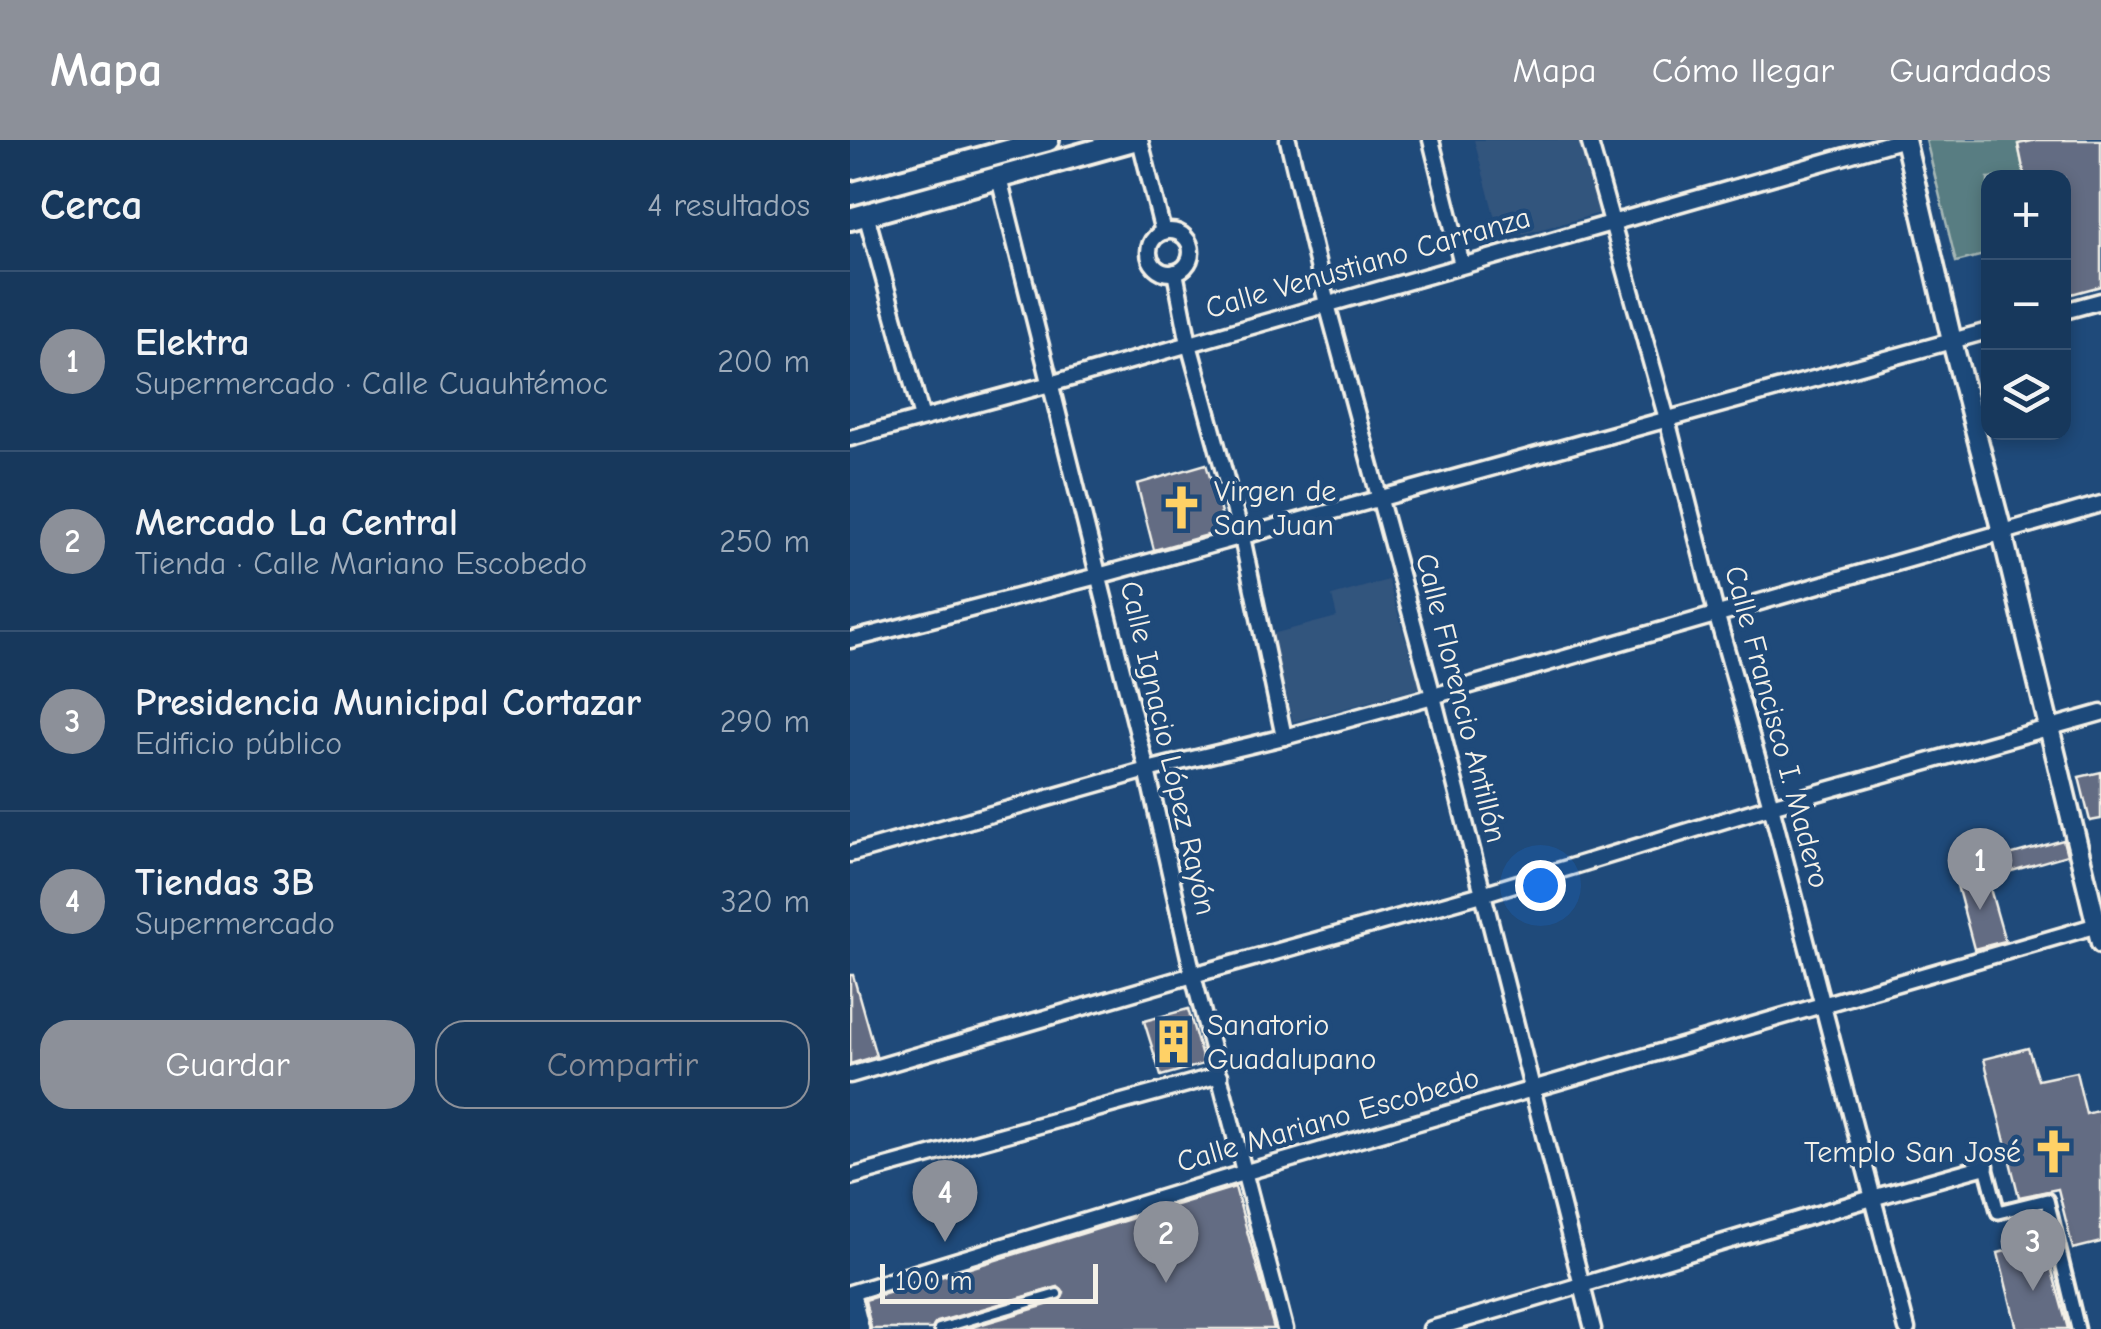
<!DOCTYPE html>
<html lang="es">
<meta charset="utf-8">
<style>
body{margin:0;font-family:"Comic Neue",sans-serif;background:#244365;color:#f1f3f6}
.controls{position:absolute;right:30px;top:30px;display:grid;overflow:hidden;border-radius:20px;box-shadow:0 5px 15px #0003}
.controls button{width:90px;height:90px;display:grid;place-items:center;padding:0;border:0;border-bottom:2px solid #365272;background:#17385c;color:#f1f3f6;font:50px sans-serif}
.scale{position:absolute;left:30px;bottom:25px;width:218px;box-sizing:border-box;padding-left:10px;border:5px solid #f4f1e8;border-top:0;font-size:28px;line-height:35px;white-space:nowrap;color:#f4f1e8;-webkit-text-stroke:8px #1f4a7a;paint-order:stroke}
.you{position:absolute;left:690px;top:745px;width:35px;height:35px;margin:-25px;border:8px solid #fff;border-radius:50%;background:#1a73e8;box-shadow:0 0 0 15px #1a73e833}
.badge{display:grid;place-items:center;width:65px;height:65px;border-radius:50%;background:#8c9099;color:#fff;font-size:32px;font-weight:700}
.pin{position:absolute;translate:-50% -82px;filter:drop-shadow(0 2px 5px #0008)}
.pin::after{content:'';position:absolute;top:52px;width:35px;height:30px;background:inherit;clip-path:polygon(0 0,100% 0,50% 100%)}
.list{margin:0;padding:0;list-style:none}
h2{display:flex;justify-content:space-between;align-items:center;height:130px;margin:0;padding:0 40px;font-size:42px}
h2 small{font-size:32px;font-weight:400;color:#9eacbb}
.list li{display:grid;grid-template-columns:65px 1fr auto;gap:30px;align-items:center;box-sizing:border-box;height:180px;padding:0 40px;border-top:2px solid #365272}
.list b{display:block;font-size:38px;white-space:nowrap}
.list p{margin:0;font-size:32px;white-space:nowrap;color:#9eacbb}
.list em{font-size:32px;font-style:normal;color:#9eacbb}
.actions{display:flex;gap:20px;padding:30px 40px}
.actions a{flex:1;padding:22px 0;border:2px solid #8c9099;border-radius:30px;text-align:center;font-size:35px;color:#8c9099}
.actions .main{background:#8c9099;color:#fff}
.icon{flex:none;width:55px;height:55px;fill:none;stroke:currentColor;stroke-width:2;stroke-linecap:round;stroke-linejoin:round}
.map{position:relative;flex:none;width:1251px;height:1189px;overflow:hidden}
header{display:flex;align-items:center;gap:60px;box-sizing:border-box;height:140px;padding:0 50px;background:#8c9099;color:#fff}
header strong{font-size:48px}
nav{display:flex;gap:55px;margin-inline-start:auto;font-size:35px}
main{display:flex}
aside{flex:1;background:#17385c}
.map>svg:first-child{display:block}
.built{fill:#33547d}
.green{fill:#587d82;stroke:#a6b7b5;stroke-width:2.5}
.building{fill:#636c83;stroke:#f4f1e8;stroke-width:2.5}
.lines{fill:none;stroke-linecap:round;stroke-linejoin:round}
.service-casing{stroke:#f4f1e8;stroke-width:15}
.pedestrian-casing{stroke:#f4f1e8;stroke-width:19}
.minor-casing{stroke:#f4f1e8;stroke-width:21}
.tertiary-casing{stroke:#f4f1e8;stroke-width:25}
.secondary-casing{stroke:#f4f1e8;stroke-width:28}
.service{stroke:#1f4a7a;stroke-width:8}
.pedestrian{stroke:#1f4a7a;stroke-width:11}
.minor{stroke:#1f4a7a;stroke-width:14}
.tertiary{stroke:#1f4a7a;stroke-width:18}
.secondary{stroke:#1f4a7a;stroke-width:20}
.labels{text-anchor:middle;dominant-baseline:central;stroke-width:9;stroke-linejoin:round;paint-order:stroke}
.street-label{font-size:30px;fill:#f4f1e8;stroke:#1f4a7a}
.poi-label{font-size:30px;fill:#f4f1e8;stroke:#1f4a7a;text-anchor:start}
</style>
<header>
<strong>Mapa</strong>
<nav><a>Mapa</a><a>Cómo llegar</a><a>Guardados</a></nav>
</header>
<main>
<aside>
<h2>Cerca<small>4 resultados</small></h2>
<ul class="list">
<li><span class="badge">1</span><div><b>Elektra</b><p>Supermercado · Calle Cuauhtémoc</p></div><em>200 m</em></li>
<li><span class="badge">2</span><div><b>Mercado La Central</b><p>Tienda · Calle Mariano Escobedo</p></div><em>250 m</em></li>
<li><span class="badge">3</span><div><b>Presidencia Municipal Cortazar</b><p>Edificio público</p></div><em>290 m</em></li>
<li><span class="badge">4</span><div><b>Tiendas 3B</b><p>Supermercado</p></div><em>320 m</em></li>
</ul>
<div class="actions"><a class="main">Guardar</a><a>Compartir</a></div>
</aside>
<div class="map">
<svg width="1251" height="1189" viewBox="0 0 1251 1189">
<rect width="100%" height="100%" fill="#1f4a7a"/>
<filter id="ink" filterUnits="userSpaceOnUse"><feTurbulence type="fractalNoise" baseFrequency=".01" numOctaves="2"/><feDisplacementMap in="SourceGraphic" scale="20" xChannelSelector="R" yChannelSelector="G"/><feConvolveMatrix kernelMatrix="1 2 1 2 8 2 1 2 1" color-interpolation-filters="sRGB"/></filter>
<g filter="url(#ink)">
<g class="built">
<path d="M 624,0 L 735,0 L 754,72 L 651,100 Z"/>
<path d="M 538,440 L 570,548 L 443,582 L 422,494 L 487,477 L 482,456 Z"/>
</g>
<path class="green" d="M 1076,0 L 1187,0 L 1168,5 L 1175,37 L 1138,38 L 1138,114 L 1106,122 Z"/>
<g class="building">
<path d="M 1187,0 L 1251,0 L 1251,146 L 1214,156 L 1214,38 L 1175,38 L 1168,4 Z"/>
<path d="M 356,324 L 376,390 L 304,410 L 287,344 Z"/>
<path d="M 1251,632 L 1251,679 L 1240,681 L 1229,637 Z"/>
<path d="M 1213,700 L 1217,715 L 1137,738 L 1155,801 L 1124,809 L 1100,719 L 1131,711 L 1134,722 Z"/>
<path d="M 0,835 L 3,835 L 26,916 L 0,924 Z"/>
<path d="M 338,869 L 354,924 L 311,936 L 294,881 Z"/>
<path d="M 1178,908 L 1188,940 L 1226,932 L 1236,974 L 1251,970 L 1251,1102 L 1223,1109 L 1208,1049 L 1169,1057 L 1134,919 Z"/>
<path d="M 385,1047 L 424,1189 L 115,1189 L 210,1161 L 214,1153 L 208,1147 L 87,1182 L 82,1189 L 21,1189 L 15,1160 Z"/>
<path d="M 1194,1101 L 1218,1189 L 1167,1189 L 1148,1113 Z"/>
</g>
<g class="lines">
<defs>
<path id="service" d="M 89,1189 L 207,1154"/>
<path id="pedestrian" d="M 1136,1026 L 1148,1072 L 1197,1060 L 1228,1189"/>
<g id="minor">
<path d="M 290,0 L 313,92"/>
<path d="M 438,0 L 477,164 L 583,556 L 743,1189"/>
<path d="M 581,0 L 612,125"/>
<path d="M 739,0 L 817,279 L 866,473 L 921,666 L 1057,1189"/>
<path d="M 149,38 L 297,630 L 343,835 L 435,1189"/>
<path d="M 16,74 L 72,278"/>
<circle cx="320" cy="112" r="21"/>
<path d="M 325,132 L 339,204 L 392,397 L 434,597"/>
<path d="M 1214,171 L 1251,161"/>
<path d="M 0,298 L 200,244 L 1051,0"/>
<path d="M 0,500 L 248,436 L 1138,191"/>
<path d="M 0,714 L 297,630 L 434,597 L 583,556 L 1251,364"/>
<path d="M 0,935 L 343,835 L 632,754 L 921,666 L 1251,573"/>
<path d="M 0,1037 L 370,935"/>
<path d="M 0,1153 L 393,1033 L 1251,784"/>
<path d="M 581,1189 C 767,1137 950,1076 1136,1026"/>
</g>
<path id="tertiary" d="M 1055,0 L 1102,201 L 1152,392 L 1251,803"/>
<g id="secondary">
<path d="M 0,54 L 198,0"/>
<path d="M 0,79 L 283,0"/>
<path d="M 0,1157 L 8,1189"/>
</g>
</defs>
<use href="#service" class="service-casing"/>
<use href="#pedestrian" class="pedestrian-casing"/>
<use href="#minor" class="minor-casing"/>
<use href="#tertiary" class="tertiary-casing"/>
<use href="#secondary" class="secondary-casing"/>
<use href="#service" class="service"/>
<use href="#pedestrian" class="pedestrian"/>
<use href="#minor" class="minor"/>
<use href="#tertiary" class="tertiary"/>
<use href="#secondary" class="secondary"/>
</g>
</g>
<defs>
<symbol id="church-bare" viewBox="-9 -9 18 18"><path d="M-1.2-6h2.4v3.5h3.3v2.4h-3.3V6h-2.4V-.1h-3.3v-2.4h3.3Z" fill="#ffd166" stroke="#1f4a7a" stroke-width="2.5" paint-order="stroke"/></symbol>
<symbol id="building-bare" viewBox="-9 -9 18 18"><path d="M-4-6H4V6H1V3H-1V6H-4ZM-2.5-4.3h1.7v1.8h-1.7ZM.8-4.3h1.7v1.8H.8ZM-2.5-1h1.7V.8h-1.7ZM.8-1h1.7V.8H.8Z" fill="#ffd166" stroke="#1f4a7a" stroke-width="2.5" paint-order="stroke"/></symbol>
</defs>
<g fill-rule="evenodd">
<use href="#church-bare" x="300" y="336" width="63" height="63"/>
<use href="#building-bare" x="292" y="870" width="63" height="63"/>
<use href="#church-bare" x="1172" y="980" width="63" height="63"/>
</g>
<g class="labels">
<g class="street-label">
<text transform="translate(518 123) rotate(-16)">Calle Venustiano Carranza</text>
<text transform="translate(611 558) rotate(76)">Calle Florencio Antillón</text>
<text transform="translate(927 587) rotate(75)">Calle Francisco I. Madero</text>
<text transform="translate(318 608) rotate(77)">Calle Ignacio López Rayón</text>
<text transform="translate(478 980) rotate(-16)">Calle Mariano Escobedo</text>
</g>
<g class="poi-label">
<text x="364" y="351">Virgen de<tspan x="364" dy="34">San Juan</tspan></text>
<text x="357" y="885">Sanatorio<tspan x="357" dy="34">Guadalupano</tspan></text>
<text x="1171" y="1012" text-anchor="end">Templo San José</text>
</g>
</g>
</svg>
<div class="controls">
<button>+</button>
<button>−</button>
<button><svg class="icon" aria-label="layers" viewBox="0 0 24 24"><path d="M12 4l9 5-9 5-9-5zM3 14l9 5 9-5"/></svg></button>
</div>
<div class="scale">100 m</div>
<div class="you"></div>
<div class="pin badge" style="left:1130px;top:770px">1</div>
<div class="pin badge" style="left:316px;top:1143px">2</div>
<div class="pin badge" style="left:1183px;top:1151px">3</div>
<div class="pin badge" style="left:95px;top:1102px">4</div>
</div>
</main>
